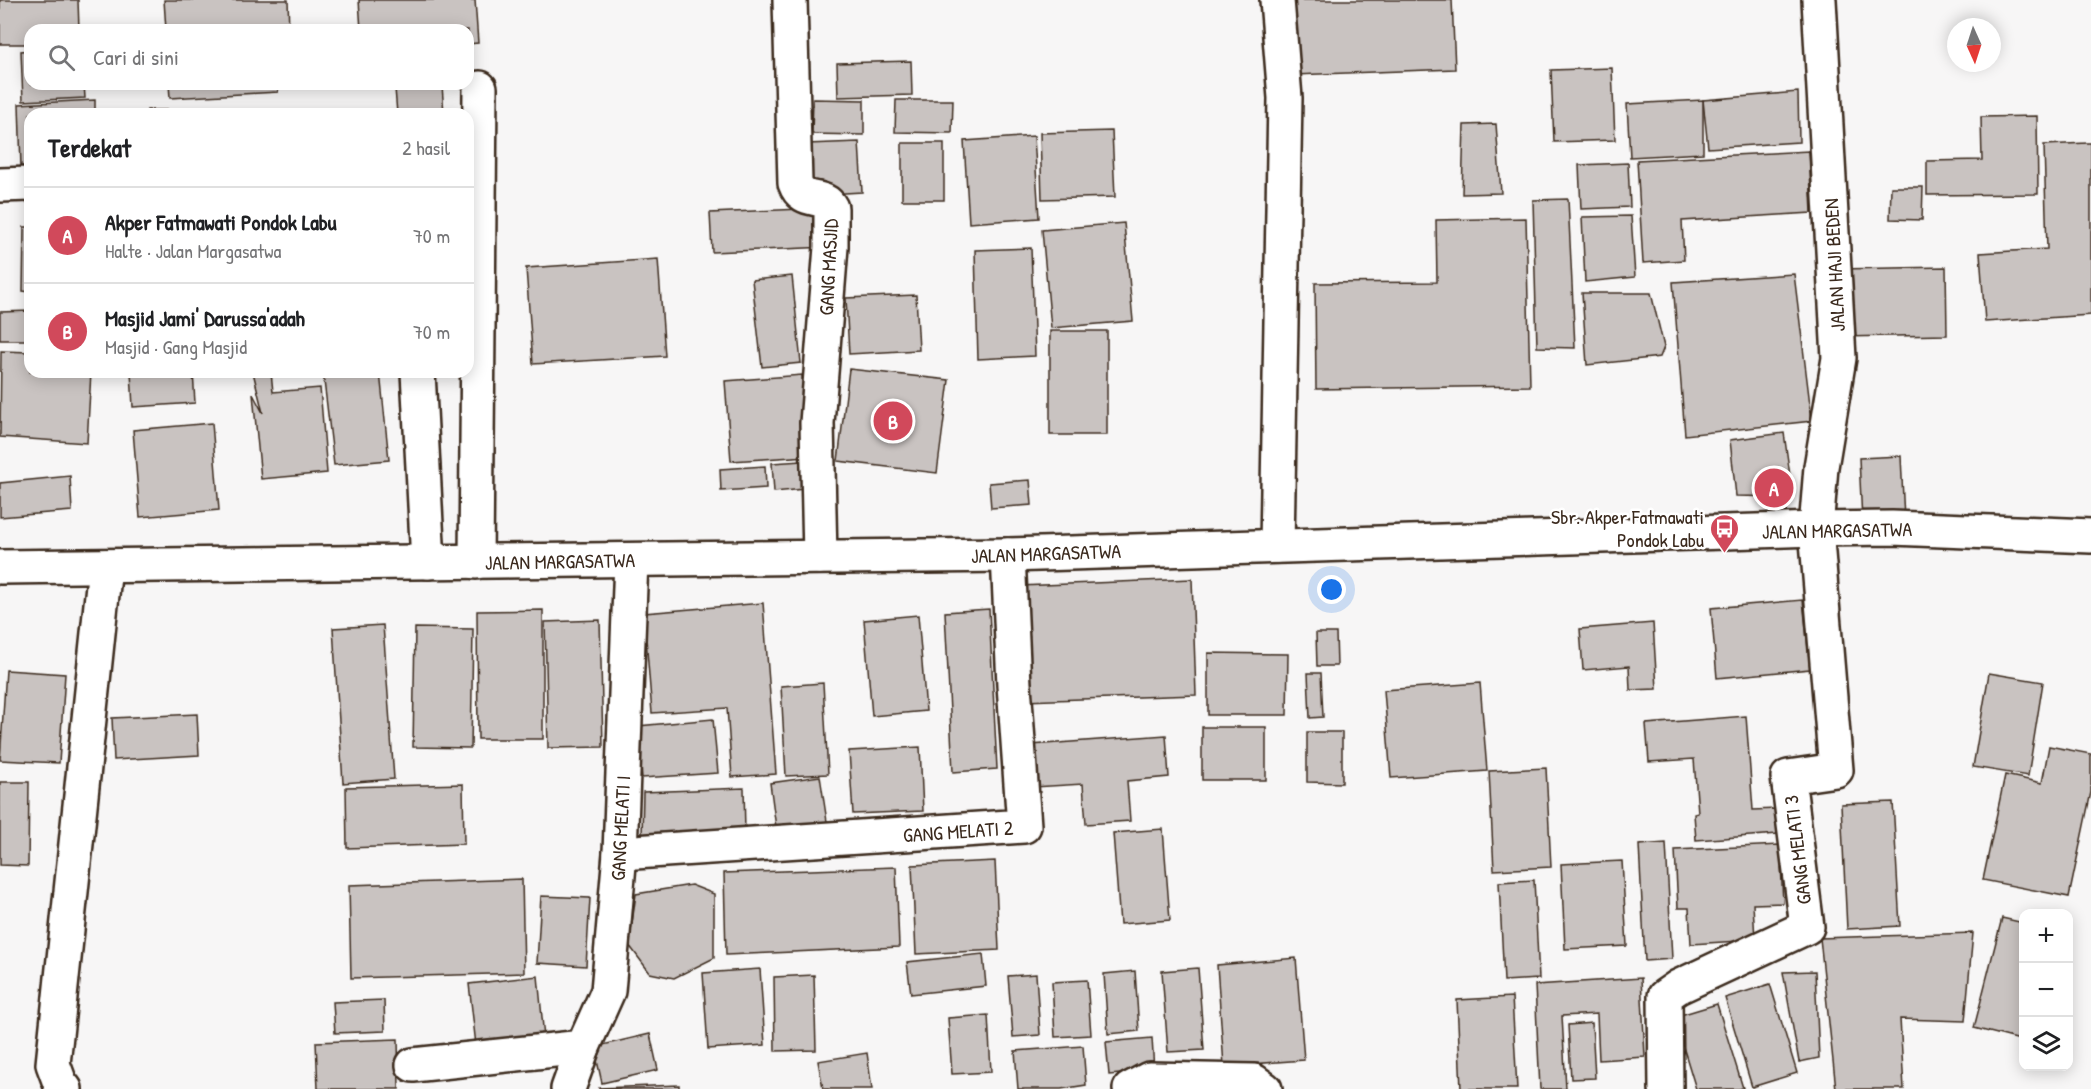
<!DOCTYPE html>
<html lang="id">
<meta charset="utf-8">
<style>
body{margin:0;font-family:"Patrick Hand",sans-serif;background:#f2f2f2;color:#202124}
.controls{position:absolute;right:18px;bottom:18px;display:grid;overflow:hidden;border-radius:12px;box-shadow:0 3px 15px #0003}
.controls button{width:54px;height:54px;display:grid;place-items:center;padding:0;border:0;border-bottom:2px solid #e0e0e0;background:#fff;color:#202124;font:30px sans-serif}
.compass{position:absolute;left:1947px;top:18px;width:54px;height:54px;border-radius:50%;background:#fff;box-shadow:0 3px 15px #0003;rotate:177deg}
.you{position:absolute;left:1332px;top:590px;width:21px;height:21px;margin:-15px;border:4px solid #fff;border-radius:50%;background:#1a73e8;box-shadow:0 0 0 9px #1a73e833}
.badge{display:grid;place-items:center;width:39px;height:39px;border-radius:50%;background:#d1495b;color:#fff;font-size:20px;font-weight:700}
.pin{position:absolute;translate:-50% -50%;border:3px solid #fff;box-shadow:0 2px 6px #0006}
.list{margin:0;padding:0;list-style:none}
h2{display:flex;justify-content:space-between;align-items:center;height:78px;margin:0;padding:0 24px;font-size:26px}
h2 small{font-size:20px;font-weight:400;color:#757577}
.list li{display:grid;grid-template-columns:39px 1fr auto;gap:18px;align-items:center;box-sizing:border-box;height:96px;padding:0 24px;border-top:2px solid #e0e0e0}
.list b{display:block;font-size:22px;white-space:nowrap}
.list p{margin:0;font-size:20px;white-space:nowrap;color:#757577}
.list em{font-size:20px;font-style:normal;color:#757577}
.icon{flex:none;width:33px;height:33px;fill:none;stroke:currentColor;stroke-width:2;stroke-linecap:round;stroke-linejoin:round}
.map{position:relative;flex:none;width:2091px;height:1089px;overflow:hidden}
.search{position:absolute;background:#fff;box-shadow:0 3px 15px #0003;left:24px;top:24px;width:450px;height:66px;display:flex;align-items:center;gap:15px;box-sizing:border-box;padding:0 21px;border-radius:18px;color:#757577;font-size:22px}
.panel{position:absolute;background:#fff;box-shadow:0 3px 15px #0003;left:24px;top:108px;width:450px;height:270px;border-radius:18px}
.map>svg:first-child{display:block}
.building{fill:#c9c3c1;stroke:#3b2a1e;stroke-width:1.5}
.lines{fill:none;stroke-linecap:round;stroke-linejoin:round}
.street-casing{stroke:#3b2a1e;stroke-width:38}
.secondary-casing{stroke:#3b2a1e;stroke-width:38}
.street{stroke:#fff;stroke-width:33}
.secondary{stroke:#fff;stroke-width:33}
.labels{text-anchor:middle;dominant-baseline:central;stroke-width:5;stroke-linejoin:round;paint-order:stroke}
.street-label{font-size:20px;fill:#3b2a1e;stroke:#fff}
.poi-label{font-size:20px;fill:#3b2a1e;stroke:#fff;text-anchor:end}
</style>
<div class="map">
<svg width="2091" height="1089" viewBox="0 0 2091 1089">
<rect width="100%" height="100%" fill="#f7f6f6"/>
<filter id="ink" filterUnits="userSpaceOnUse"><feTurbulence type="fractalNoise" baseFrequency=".0167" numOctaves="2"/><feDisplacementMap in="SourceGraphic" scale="12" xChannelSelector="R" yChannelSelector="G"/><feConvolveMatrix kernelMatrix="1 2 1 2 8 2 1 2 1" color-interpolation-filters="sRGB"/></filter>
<g filter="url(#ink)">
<g class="building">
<path d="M 0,0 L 78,0 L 79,30 L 30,30 L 30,44 L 0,44 Z"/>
<path d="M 164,0 L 288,0 L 289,30 L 166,30 Z"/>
<path d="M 359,0 L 475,0 L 478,43 L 468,44 L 468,30 L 361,30 Z"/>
<path d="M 1290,0 L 1452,0 L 1455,69 L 1293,75 Z"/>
<path d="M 30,50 L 30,84 L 84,84 L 85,98 L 23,101 L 21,51 Z"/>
<path d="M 911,61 L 912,95 L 838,97 L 837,63 Z"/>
<path d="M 1612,68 L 1615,140 L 1554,142 L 1551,70 Z"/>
<path d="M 169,84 L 277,84 L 278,92 L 170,98 Z"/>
<path d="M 442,85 L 444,114 L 397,114 L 395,88 Z"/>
<path d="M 1798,92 L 1799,142 L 1708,148 L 1703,100 Z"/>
<path d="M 813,99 L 864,100 L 864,135 L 812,134 Z"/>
<path d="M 95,100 L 95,114 L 30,114 L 30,167 L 21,167 L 19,104 Z"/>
<path d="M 896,100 L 953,100 L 952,133 L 895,132 Z"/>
<path d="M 1703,100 L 1703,153 L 1630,157 L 1627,104 Z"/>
<rect x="147" y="110" width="48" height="4"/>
<path d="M 2037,116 L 2038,194 L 1927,195 L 1927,161 L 1982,160 L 1981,117 Z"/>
<path d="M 1496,124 L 1501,193 L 1462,194 L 1464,125 Z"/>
<path d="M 1112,131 L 1115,197 L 1042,199 L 1040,133 Z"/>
<path d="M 1034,136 L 1039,218 L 969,223 L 964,141 Z"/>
<path d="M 859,142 L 862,192 L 810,195 L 807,144 Z"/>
<rect x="902" y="143" width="42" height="57"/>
<path d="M 2088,143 L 2091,143 L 2091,315 L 1985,322 L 1980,253 L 2047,249 L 2044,145 Z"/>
<path d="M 1809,151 L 1812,213 L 1682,221 L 1684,260 L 1643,263 L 1637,160 Z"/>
<path d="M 1628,163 L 1630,207 L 1581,209 L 1579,165 Z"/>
<path d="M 1891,187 L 1923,187 L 1922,220 L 1890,219 Z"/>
<path d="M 1568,199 L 1575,348 L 1537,347 L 1533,200 Z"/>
<path d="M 826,208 L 828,247 L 712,252 L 710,213 Z"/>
<path d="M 1631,216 L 1635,277 L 1585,282 L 1582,217 Z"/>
<path d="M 1526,218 L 1530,386 L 1316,389 L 1315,283 L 1437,282 L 1436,220 Z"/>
<path d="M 1124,223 L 1133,321 L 1051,328 L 1042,230 Z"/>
<path d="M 24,227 L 30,227 L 30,292 L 23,291 Z"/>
<path d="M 1031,248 L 1035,356 L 978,359 L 975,250 Z"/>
<path d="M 658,259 L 665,356 L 533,364 L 526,268 Z"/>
<path d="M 1946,267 L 1947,335 L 1840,337 L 1839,269 Z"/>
<path d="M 1794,274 L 1812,421 L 1685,435 L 1673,282 Z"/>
<path d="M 792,276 L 801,363 L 762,367 L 752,280 Z"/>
<path d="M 1582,293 L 1651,293 L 1664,347 L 1660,357 L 1587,365 Z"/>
<path d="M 916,295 L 919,350 L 849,354 L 846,298 Z"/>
<path d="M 30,311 L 30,340 L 0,340 L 0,312 Z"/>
<rect x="1050" y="331" width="57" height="104"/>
<path d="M 1,351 L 30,352 L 30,372 L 91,372 L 87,443 L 0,437 Z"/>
<path d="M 849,369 L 949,380 L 937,473 L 838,461 Z"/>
<path d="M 131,372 L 193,372 L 195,403 L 133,407 Z"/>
<path d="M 253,372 L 271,372 L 273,392 L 320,388 L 327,473 L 261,479 L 253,394 L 263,413 Z"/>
<path d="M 323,372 L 380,372 L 389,460 L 334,465 Z"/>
<path d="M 802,375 L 808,456 L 731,461 L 725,381 Z"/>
<path d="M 212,423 L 219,510 L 140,517 L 133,430 Z"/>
<path d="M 1784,433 L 1793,497 L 1736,496 L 1730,440 Z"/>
<path d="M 1901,456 L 1904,520 L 1862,521 L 1859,458 Z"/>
<path d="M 802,461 L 804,489 L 774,492 L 772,463 Z"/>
<path d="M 765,466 L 766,488 L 721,491 L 720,469 Z"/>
<path d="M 70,476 L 72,511 L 0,517 L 0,483 Z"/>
<path d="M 1030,480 L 1032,505 L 991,508 L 989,483 Z"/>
<path d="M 1192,579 L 1196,695 L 1024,701 L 1019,586 Z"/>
<path d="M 1803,600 L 1810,669 L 1717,678 L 1711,608 Z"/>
<path d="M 763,603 L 776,774 L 732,777 L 727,708 L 652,713 L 644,613 Z"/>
<path d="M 989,609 L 997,769 L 953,772 L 945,612 Z"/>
<path d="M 543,610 L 543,739 L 478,739 L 477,611 Z"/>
<path d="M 918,615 L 926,711 L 872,716 L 864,620 Z"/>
<path d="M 600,620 L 603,747 L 548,748 L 545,622 Z"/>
<path d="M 1653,623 L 1657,689 L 1630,690 L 1629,666 L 1583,670 L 1580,629 Z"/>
<path d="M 383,625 L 394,779 L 343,783 L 333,628 Z"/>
<path d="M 415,628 L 473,629 L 471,748 L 413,747 Z"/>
<path d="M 1316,633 L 1336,633 L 1337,666 L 1317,666 Z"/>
<path d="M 1208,653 L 1288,654 L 1287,715 L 1208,715 Z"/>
<path d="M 6,670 L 65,674 L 59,763 L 0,760 Z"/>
<path d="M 1308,673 L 1321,673 L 1323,717 L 1310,718 Z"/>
<path d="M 1989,673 L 2043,682 L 2028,776 L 1973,767 Z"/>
<path d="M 823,683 L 828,774 L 786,776 L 781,686 Z"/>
<path d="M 1480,683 L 1487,771 L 1391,778 L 1384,690 Z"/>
<path d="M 197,714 L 199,755 L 114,760 L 112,718 Z"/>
<path d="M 1746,716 L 1753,810 L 1776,809 L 1778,834 L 1696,840 L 1694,814 L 1698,813 L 1694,759 L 1649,762 L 1646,724 Z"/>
<path d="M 713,719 L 718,773 L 642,778 L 638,726 Z"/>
<rect x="1202" y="727" width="64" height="53"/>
<path d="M 1307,732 L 1342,732 L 1342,783 L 1307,782 Z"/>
<path d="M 1166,735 L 1169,777 L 1127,781 L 1130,821 L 1086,824 L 1083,784 L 1034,787 L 1031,745 Z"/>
<path d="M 2049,746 L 2091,754 L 2091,792 L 2069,897 L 1983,880 L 2005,775 L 2042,783 Z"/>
<path d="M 920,747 L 923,811 L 853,814 L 849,751 Z"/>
<path d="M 1546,768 L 1551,867 L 1494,870 L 1489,771 Z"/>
<path d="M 820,776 L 828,828 L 777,835 L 770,783 Z"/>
<path d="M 0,782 L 29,782 L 28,866 L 0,865 Z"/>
<path d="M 463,784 L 464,844 L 347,848 L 346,787 Z"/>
<path d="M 744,788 L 745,832 L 642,837 L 643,792 Z"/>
<path d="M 1893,802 L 1900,926 L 1847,929 L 1841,804 Z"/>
<path d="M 1163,829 L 1170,920 L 1120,924 L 1113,833 Z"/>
<path d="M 1666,843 L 1672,959 L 1645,961 L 1639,845 Z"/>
<path d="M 1780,845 L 1783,903 L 1753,904 L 1755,940 L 1691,944 L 1689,908 L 1678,908 L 1675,850 Z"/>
<path d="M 995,861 L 999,950 L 916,954 L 912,865 Z"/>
<path d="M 1622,861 L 1627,946 L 1565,949 L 1561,864 Z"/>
<path d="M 896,867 L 899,947 L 726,955 L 724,873 Z"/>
<path d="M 522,879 L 524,973 L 351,978 L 349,885 Z"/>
<path d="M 1534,880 L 1539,979 L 1504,981 L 1499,882 Z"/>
<path d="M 691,885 L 714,894 L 714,958 L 674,978 L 650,973 L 629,945 L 636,894 Z"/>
<path d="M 541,896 L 590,898 L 586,966 L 537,963 Z"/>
<path d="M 2002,918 L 2024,923 L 2024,1041 L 1974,1028 Z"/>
<path d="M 1973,933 L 1965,1021 L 1900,1019 L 1904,1089 L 1836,1089 L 1820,938 Z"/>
<path d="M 983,954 L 986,986 L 911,994 L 907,962 Z"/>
<path d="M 1296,958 L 1304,1060 L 1224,1066 L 1217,965 Z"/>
<path d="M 1198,968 L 1204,1050 L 1168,1052 L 1162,971 Z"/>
<path d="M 760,969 L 765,1045 L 708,1049 L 703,973 Z"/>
<path d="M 1135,971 L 1139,1031 L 1108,1034 L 1104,974 Z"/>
<path d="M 1815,971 L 1819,1058 L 1799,1062 L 1783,972 Z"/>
<path d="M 1036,974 L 1040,1035 L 1013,1037 L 1008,976 Z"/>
<path d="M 814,975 L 816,1050 L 775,1051 L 774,977 Z"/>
<path d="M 538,976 L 544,1038 L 476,1045 L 469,984 Z"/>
<path d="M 1641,978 L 1645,1057 L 1599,1060 L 1597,1014 L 1562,1016 L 1566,1089 L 1540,1089 L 1535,985 Z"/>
<path d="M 1087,980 L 1091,1035 L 1055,1037 L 1052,982 Z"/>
<path d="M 1770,984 L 1797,1073 L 1752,1087 L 1725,998 Z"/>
<path d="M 1512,997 L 1517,1089 L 1461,1089 L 1457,1000 Z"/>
<path d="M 384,1000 L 385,1031 L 335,1033 L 333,1002 Z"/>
<path d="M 1717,1004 L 1743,1088 L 1739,1089 L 1696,1089 L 1674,1017 Z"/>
<path d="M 988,1015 L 991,1072 L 952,1074 L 948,1018 Z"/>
<path d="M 1592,1023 L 1595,1078 L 1571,1079 L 1568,1025 Z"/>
<path d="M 650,1034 L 658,1070 L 602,1083 L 594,1047 Z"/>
<path d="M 1152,1038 L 1154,1071 L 1109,1075 L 1106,1042 Z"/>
<path d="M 398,1039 L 399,1089 L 318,1089 L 316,1042 Z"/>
<path d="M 1083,1046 L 1086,1085 L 1061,1089 L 1018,1089 L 1015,1051 Z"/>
<path d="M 867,1053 L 872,1089 L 823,1089 L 818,1061 Z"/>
<path d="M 679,1085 L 679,1089 L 599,1089 L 599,1088 Z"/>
</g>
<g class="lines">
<defs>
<g id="street">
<path d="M 790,0 L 795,183 C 803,206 823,192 831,208 L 831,247 L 817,423 L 820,557"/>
<path d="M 1277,0 L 1285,98 L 1277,546"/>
<path d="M 0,185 L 30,184"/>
<path d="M 418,372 L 428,562"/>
<path d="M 476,562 L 480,88"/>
<path d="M 620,853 L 1024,826 L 1014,685 L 1008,555"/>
<path d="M 413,1065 L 583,1047"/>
<path d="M 65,1089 L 60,1083 L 53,1064 L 105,566"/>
<path d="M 568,1089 L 583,1047 L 608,991 L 620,853 L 631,560"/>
<path d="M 1130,1089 L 1149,1079 L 1254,1081 L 1265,1089"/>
<path d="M 1666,1089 L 1665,996 L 1678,987 L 1807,927 L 1788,777 L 1836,770 L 1816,529 L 1821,467 L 1839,358 L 1819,0"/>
</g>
<path id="secondary" d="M 0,567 L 1008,555 L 1816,529 L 1892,528 L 2091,536"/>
</defs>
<use href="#street" class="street-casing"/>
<use href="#secondary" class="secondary-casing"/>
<use href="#street" class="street"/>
<use href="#secondary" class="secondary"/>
</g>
</g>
<defs>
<symbol id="bus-pin" viewBox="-11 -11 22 30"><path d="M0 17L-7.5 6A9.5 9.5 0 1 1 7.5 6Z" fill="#d1495b" stroke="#fff"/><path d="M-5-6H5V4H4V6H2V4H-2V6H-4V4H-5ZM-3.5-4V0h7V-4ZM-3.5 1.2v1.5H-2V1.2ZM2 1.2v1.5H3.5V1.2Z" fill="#fff"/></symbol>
</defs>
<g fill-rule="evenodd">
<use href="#bus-pin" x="1708" y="512" width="33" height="45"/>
</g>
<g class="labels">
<g class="street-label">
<text transform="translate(1834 265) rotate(-93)">JALAN HAJI BEDEN</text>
<text transform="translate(828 267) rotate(-87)">GANG MASJID</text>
<text transform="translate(1837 530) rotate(-1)">JALAN MARGASATWA</text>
<text transform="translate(1046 553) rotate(-2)">JALAN MARGASATWA</text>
<text transform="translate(560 561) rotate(-1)">JALAN MARGASATWA</text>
<text transform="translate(620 828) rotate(-87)">GANG MELATI I</text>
<text transform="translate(958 831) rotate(-4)">GANG MELATI 2</text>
<text transform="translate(1797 850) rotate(-97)">GANG MELATI 3</text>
</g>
<g class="poi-label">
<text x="1704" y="516">Sbr. Akper Fatmawati<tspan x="1704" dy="23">Pondok Labu</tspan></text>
</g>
</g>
</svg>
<div class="controls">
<button>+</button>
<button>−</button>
<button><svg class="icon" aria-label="layers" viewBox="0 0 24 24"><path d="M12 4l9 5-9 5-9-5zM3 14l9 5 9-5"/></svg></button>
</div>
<svg class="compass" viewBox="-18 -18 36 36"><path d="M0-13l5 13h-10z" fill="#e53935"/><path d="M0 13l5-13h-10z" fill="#757577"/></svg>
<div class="you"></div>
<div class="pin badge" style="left:1774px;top:488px">A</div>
<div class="pin badge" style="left:893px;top:421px">B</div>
<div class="search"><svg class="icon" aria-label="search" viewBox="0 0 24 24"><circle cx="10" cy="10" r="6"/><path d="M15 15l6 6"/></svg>Cari di sini</div>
<section class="panel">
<h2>Terdekat<small>2 hasil</small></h2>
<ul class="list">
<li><span class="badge">A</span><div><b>Akper Fatmawati Pondok Labu</b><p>Halte · Jalan Margasatwa</p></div><em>70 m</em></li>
<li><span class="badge">B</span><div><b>Masjid Jami' Darussa'adah</b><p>Masjid · Gang Masjid</p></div><em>70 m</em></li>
</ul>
</section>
</div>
